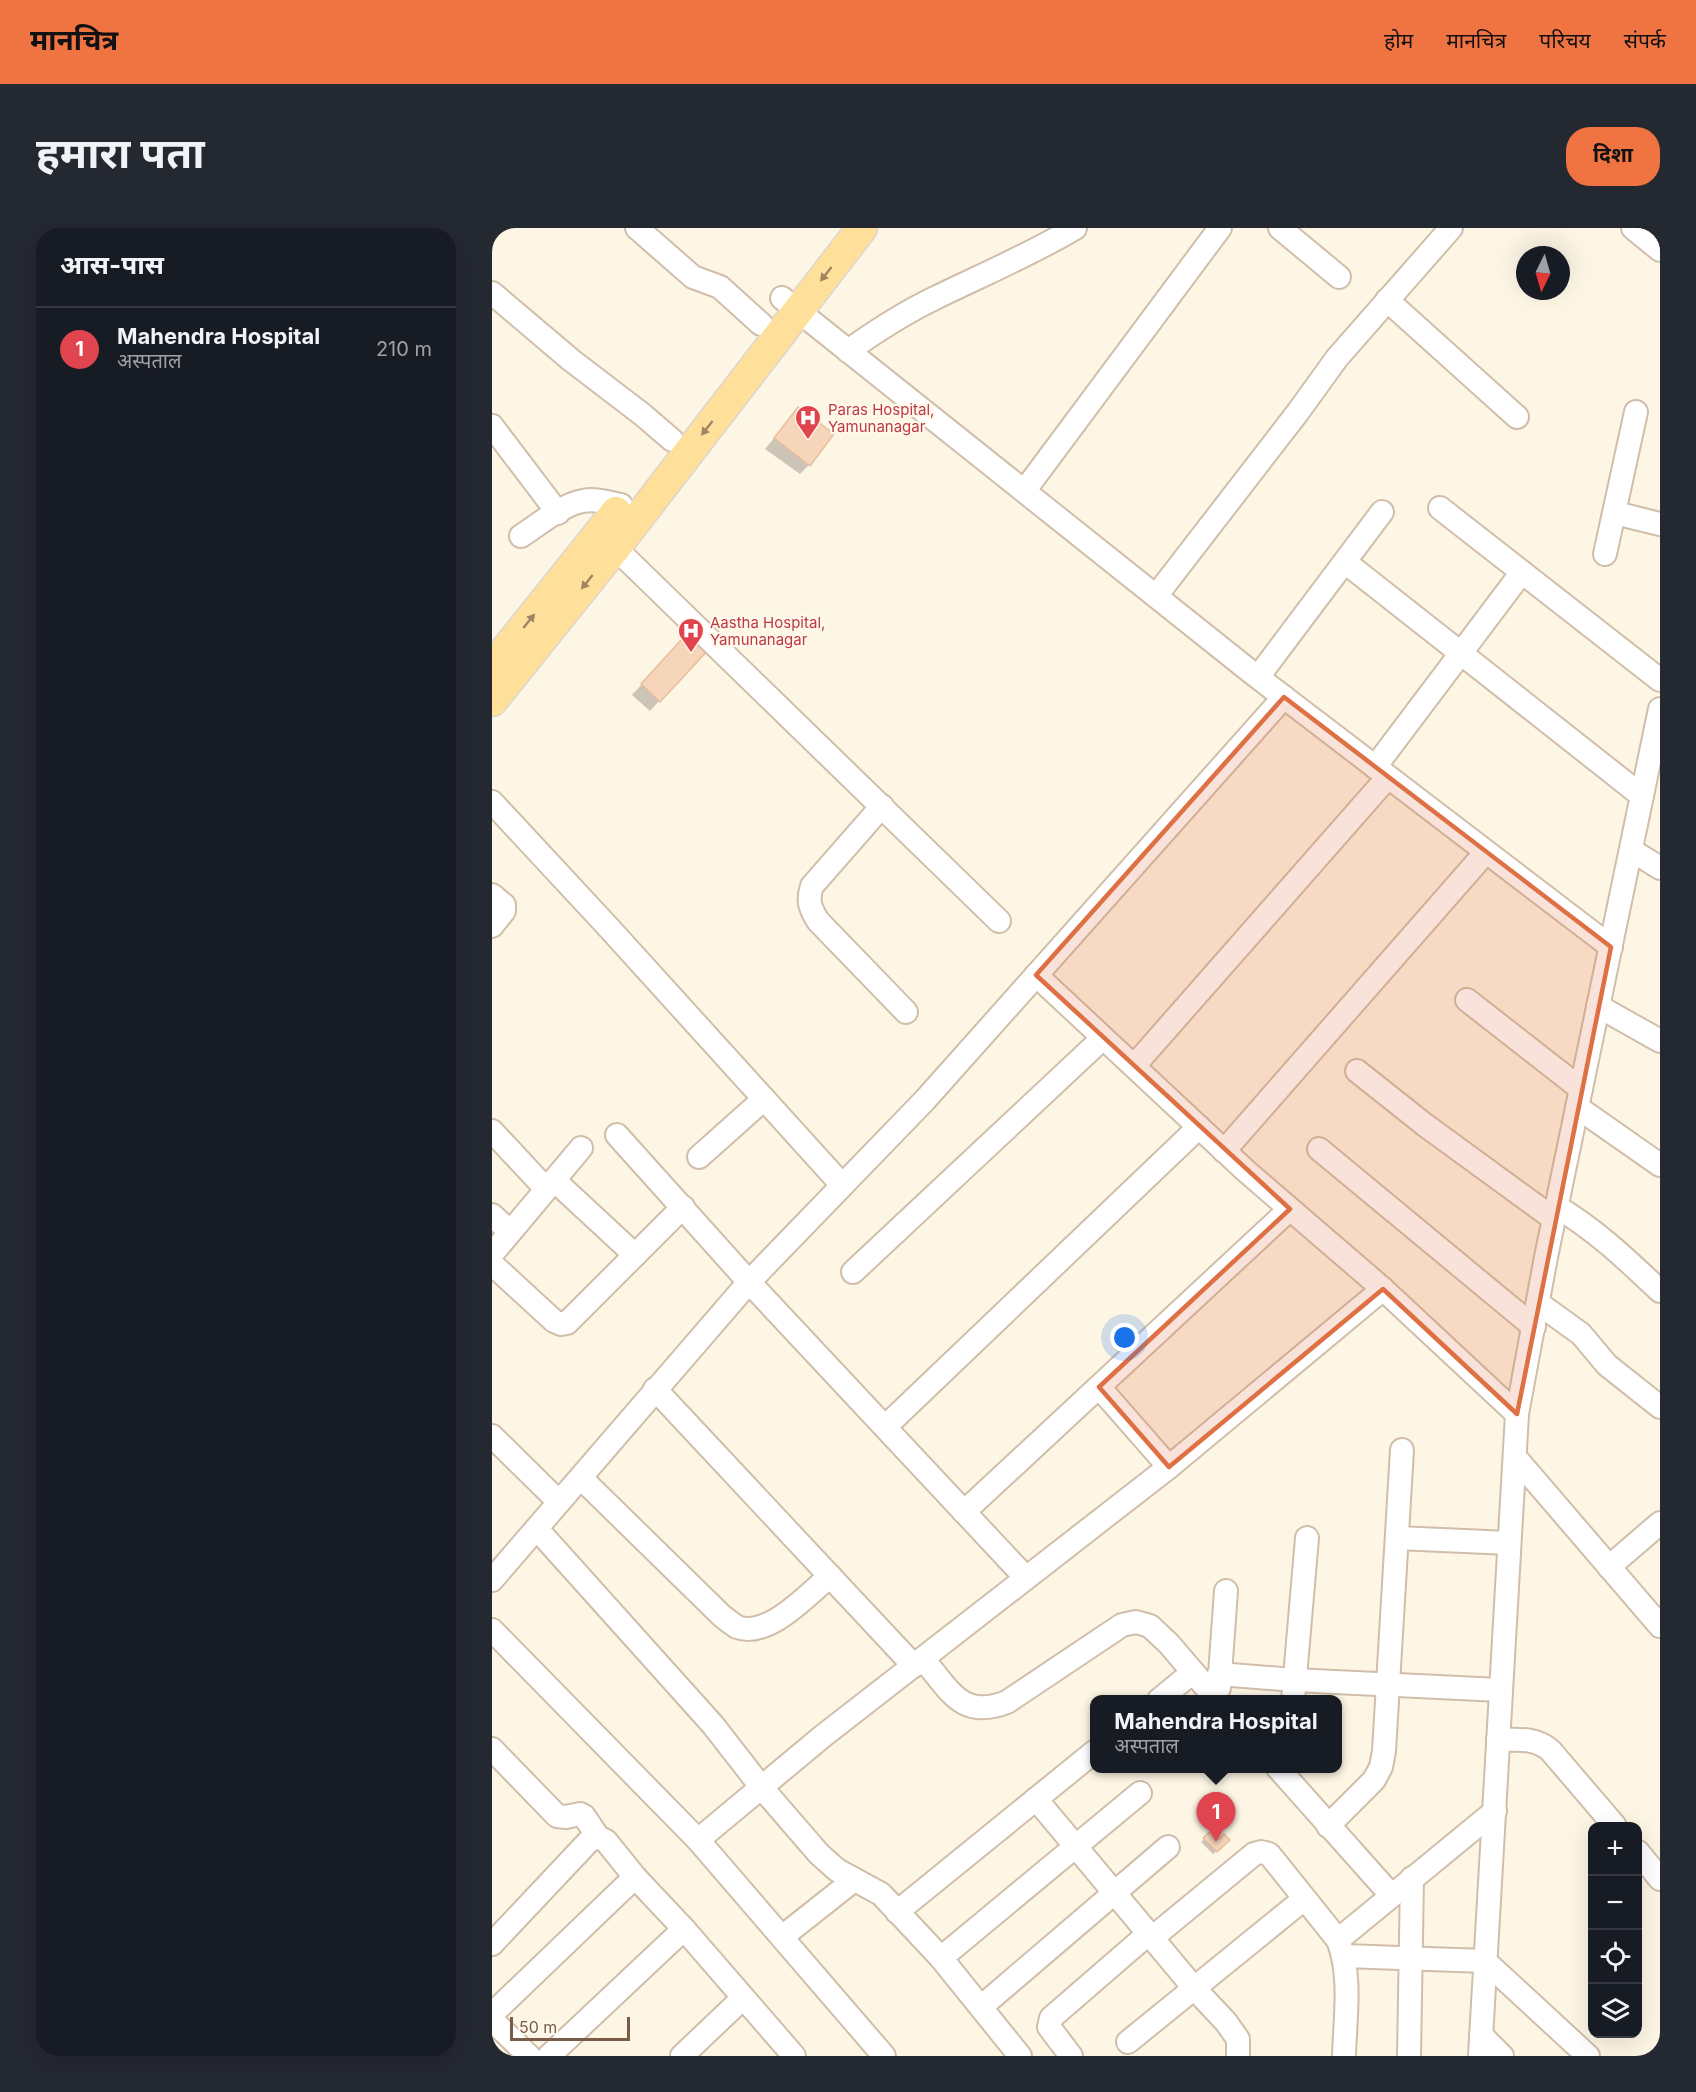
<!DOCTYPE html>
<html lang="hi">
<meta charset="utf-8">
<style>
body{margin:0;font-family:Inter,"Noto Sans Devanagari",sans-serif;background:#242831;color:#f1f3f6}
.controls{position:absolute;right:18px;bottom:18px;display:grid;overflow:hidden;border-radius:12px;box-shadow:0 6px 24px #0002}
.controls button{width:54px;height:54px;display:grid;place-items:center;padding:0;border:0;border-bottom:2px solid #363941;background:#171b24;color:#f1f3f6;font:30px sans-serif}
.compass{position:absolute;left:1024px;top:18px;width:54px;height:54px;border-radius:50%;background:#171b24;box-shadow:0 6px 24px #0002;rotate:185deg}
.scale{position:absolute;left:18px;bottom:15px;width:120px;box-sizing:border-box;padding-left:6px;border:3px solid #795c48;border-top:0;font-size:16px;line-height:21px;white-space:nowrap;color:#795c48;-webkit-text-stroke:4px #fff9ed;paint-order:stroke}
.you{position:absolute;left:633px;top:1110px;width:21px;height:21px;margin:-15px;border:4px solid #fff;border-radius:50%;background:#1a73e8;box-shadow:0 0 0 9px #1a73e833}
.badge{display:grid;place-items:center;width:39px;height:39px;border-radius:50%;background:#f07342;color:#fff;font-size:20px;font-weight:700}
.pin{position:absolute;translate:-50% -50px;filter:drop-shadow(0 2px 3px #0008)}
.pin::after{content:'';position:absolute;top:32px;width:21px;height:18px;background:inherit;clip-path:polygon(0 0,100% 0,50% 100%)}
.popup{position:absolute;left:598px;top:1467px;width:252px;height:78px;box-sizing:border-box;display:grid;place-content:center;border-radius:12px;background:#171b24;filter:drop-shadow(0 2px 4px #0005);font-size:20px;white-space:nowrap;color:#9ea1a6}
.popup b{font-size:22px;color:#f1f3f6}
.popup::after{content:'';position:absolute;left:50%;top:100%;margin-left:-12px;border:12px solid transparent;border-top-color:#171b24}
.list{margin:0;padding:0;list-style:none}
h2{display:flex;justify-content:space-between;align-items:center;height:78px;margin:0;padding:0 24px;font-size:26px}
h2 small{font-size:20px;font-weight:400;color:#9ea1a6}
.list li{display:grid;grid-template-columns:39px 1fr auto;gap:18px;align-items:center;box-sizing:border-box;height:84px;padding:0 24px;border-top:2px solid #363941}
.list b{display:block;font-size:22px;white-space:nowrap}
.list p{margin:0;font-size:20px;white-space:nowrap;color:#9ea1a6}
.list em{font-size:20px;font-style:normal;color:#9ea1a6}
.icon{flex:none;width:33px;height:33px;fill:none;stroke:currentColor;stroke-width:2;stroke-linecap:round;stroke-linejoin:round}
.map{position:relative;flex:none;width:1168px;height:1828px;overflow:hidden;border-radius:24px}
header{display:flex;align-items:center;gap:36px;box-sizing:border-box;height:84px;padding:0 30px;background:#f07342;color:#111}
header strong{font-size:28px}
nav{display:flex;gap:33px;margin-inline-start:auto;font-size:21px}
.intro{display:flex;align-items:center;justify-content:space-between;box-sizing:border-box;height:144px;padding:0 36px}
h1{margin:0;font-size:42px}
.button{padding:15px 27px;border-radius:24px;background:#f07342;color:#111;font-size:21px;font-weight:700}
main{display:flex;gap:36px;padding:0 36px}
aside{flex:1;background:#171b24;border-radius:24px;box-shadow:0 6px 24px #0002}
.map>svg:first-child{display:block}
.shadow{fill:#0003}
.building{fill:#f5d6bb;stroke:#e9bd9a;stroke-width:1.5}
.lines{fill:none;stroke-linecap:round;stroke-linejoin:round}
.minor-casing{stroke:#d0beaa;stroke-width:26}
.major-casing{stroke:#dcd5cf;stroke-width:33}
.minor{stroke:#fff;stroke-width:22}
.major{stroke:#ffe09b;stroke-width:30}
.oneway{fill:#a18461}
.marked{fill:#de7043;fill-opacity:0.2;stroke:#de7043;stroke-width:4.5;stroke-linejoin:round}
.labels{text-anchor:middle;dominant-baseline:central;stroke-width:4.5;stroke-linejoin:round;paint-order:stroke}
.health-label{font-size:15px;fill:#be3a42;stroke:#fff9ed;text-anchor:start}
</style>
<header>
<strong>मानचित्र</strong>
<nav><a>होम</a><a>मानचित्र</a><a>परिचय</a><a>संपर्क</a></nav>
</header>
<div class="intro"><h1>हमारा पता</h1><a class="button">दिशा</a></div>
<main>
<aside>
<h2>आस-पास<small></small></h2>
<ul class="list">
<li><span class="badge" style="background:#e0444e">1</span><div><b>Mahendra Hospital</b><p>अस्पताल</p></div><em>210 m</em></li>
</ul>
</aside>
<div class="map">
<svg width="1168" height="1828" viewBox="0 0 1168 1828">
<rect width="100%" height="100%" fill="#fef6e5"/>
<g class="shadow">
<path d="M 306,181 L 317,237 L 308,246 L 273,221 Z"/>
<path d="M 190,413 L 167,473 L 158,483 L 140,467 Z"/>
<path d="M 719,1605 L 727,1613 L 736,1612 L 721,1626 L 709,1614 Z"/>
</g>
<g class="building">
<path d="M 306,179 L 342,206 L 318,238 L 282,210 Z"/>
<path d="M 199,401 L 219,419 L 168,474 L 149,456 Z"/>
<path d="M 719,1603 L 727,1611 L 732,1606 L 738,1612 L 725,1624 L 711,1610 Z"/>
</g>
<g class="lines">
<defs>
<g id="minor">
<path d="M 145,0 L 201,49 L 228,59 L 269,96"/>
<path d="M 788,0 L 847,49"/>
<path d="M 1141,0 L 1168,22"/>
<path d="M 0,65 L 79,132 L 151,187 L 180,212"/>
<path d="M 290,70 L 759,444 L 1119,719"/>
<path d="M 895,72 L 1025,189"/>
<path d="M 356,123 C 384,103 412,85 443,70 C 490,47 538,27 583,0"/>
<path d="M 0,198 L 66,285"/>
<path d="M 533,262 L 728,0"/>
<path d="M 948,280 L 1168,452"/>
<path d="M 1123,285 L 1168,296"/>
<path d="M 29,308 C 48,296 69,277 91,273 C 104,270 117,275 129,277"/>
<path d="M 113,310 L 507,693"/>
<path d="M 1113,326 L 1144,184"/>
<path d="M 853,334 L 1150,568"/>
<path d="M 664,368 L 806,184 L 845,130 L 959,0"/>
<path d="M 766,449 L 890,284"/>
<path d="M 883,539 L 1030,344"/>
<path d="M 0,574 L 118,701 L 350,957"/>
<path d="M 390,578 L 320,658 C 315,673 318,680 326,693 L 414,784"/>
<path d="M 1139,622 L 1168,640"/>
<path d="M 0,667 L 12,677 L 12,683 L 0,698"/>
<path d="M 544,747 L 754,943 L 891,1061 L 1025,1186"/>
<path d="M 975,772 L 1089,861"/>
<path d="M 1106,778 L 1168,813"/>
<path d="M 642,838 L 896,549"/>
<path d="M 865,843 L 933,897 L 1062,991"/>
<path d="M 1085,879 L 1168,937"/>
<path d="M 0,903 L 54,961"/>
<path d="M 125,907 L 257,1054 L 534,1350"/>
<path d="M 827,921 L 1042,1099"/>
<path d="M 732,923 L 994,624"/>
<path d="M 207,929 L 272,871"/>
<path d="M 62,952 L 143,1027"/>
<path d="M 1065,979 C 1104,1002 1135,1032 1168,1063"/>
<path d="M 0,987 L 18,1004"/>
<path d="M 0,1026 L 89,920"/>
<path d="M 0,1036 L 62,1093 L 69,1096 L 75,1095 L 191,979"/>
<path d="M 361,1044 L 611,810"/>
<path d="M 1046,1075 L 1089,1106 L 1115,1137 L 1168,1179"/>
<path d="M 607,1159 L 677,1239"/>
<path d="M 163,1161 L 422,1438"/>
<path d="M 393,1199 L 707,899"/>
<path d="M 0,1208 L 67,1274"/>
<path d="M 1023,1229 L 1168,1398"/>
<path d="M 89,1250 L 230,1388 C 234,1391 240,1396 245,1399 C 276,1411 316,1366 338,1348"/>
<path d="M 472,1284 L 798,981"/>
<path d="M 45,1301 L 221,1497 L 270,1560 L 327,1626 L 345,1642 L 389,1666 L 449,1730 L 528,1828"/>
<path d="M 905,1310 L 1017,1315"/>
<path d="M 1117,1339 L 1168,1295"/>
<path d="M 0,1352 L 257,1054 L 433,872 L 792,469"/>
<path d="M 0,1402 L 206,1612 L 392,1828"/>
<path d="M 431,1431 C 458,1462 469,1492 515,1474 L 630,1397 L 644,1394 L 658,1398 L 677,1416 L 725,1472"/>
<path d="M 727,1446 L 802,1452 L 1008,1462"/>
<path d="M 727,1460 L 734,1363"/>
<path d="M 667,1472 L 701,1444"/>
<path d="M 801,1472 L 815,1310"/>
<path d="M 1006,1512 C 1025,1512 1042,1509 1058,1522 L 1123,1598"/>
<path d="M 0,1521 L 65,1588 L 74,1589 L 88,1586 L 92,1588 L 106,1609 L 114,1613 L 143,1649 L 192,1701 L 302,1828"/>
<path d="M 786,1540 L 899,1667"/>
<path d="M 544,1571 L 702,1760 L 734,1794 L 746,1811 L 746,1828"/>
<path d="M 836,1598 L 882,1552 L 889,1539 L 892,1523 L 910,1222"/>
<path d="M 206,1612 L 331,1508 L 677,1239 L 891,1061"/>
<path d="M 1146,1624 L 1168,1651"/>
<path d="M 405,1684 L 602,1524"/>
<path d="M 290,1709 L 362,1652"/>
<path d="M 660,1710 L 762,1626 L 769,1624 L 777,1626 L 846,1712 C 860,1748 853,1790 852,1828"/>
<path d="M 846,1712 L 1003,1583"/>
<path d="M 0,1716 L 97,1613 L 106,1609"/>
<path d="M 852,1728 L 993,1733 L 1096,1828"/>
<path d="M 449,1730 L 648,1565"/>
<path d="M 489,1779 L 676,1619"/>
<path d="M 0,1786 L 143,1649"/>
<path d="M 0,1792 L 37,1828"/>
<path d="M 989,1807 L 1010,1828"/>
<path d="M 636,1814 L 812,1671"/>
<path d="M 57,1828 L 192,1701"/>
<path d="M 190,1828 L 251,1770"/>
<path d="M 579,1828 L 557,1799 L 559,1790 L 656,1706"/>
<path d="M 917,1828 L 920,1650"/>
<path d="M 988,1828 L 1025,1186 L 1054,1029 L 1168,481"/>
</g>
<g id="major">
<path d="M 0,439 L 124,284"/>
<path d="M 0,473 L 123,320 L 370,0"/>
</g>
</defs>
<use href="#minor" class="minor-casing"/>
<use href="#major" class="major-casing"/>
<use href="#minor" class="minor"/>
<use href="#major" class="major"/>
</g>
<defs><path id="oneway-solid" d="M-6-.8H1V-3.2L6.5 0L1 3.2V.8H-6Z" transform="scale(1.5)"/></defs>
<g class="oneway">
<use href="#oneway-solid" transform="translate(334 46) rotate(128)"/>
<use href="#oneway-solid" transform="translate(215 200) rotate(128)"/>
<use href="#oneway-solid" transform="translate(95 354) rotate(129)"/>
<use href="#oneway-solid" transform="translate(37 393) rotate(-51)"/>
</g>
<path class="marked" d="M 792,469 L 1119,719 L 1025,1186 L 891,1061 L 677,1239 L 607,1159 L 798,981 L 544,747 Z"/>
<defs>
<symbol id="hospital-pin" viewBox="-11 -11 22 30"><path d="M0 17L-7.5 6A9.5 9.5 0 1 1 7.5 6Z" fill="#e0444e" stroke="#fff9ed"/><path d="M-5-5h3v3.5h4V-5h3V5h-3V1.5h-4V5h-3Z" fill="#fff"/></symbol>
</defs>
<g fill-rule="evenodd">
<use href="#hospital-pin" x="301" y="175" width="30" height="40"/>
<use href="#hospital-pin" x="184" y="388" width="30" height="40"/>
</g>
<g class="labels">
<g class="health-label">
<text x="336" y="181">Paras Hospital,<tspan x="336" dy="17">Yamunanagar</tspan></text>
<text x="218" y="394">Aastha Hospital,<tspan x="218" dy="17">Yamunanagar</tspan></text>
</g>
</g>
</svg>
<div class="controls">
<button>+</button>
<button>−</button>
<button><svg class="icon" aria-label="locate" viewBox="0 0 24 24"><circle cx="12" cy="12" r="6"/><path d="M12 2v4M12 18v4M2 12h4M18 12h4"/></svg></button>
<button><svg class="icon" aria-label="layers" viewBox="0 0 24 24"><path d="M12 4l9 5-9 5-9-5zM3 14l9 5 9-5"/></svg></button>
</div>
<svg class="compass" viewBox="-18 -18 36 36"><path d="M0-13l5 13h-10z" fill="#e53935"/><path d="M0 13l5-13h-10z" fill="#9ea1a6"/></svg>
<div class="scale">50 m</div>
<div class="you"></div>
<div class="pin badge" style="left:724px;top:1614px;background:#e0444e">1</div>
<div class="popup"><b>Mahendra Hospital</b>अस्पताल</div>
</div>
</main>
